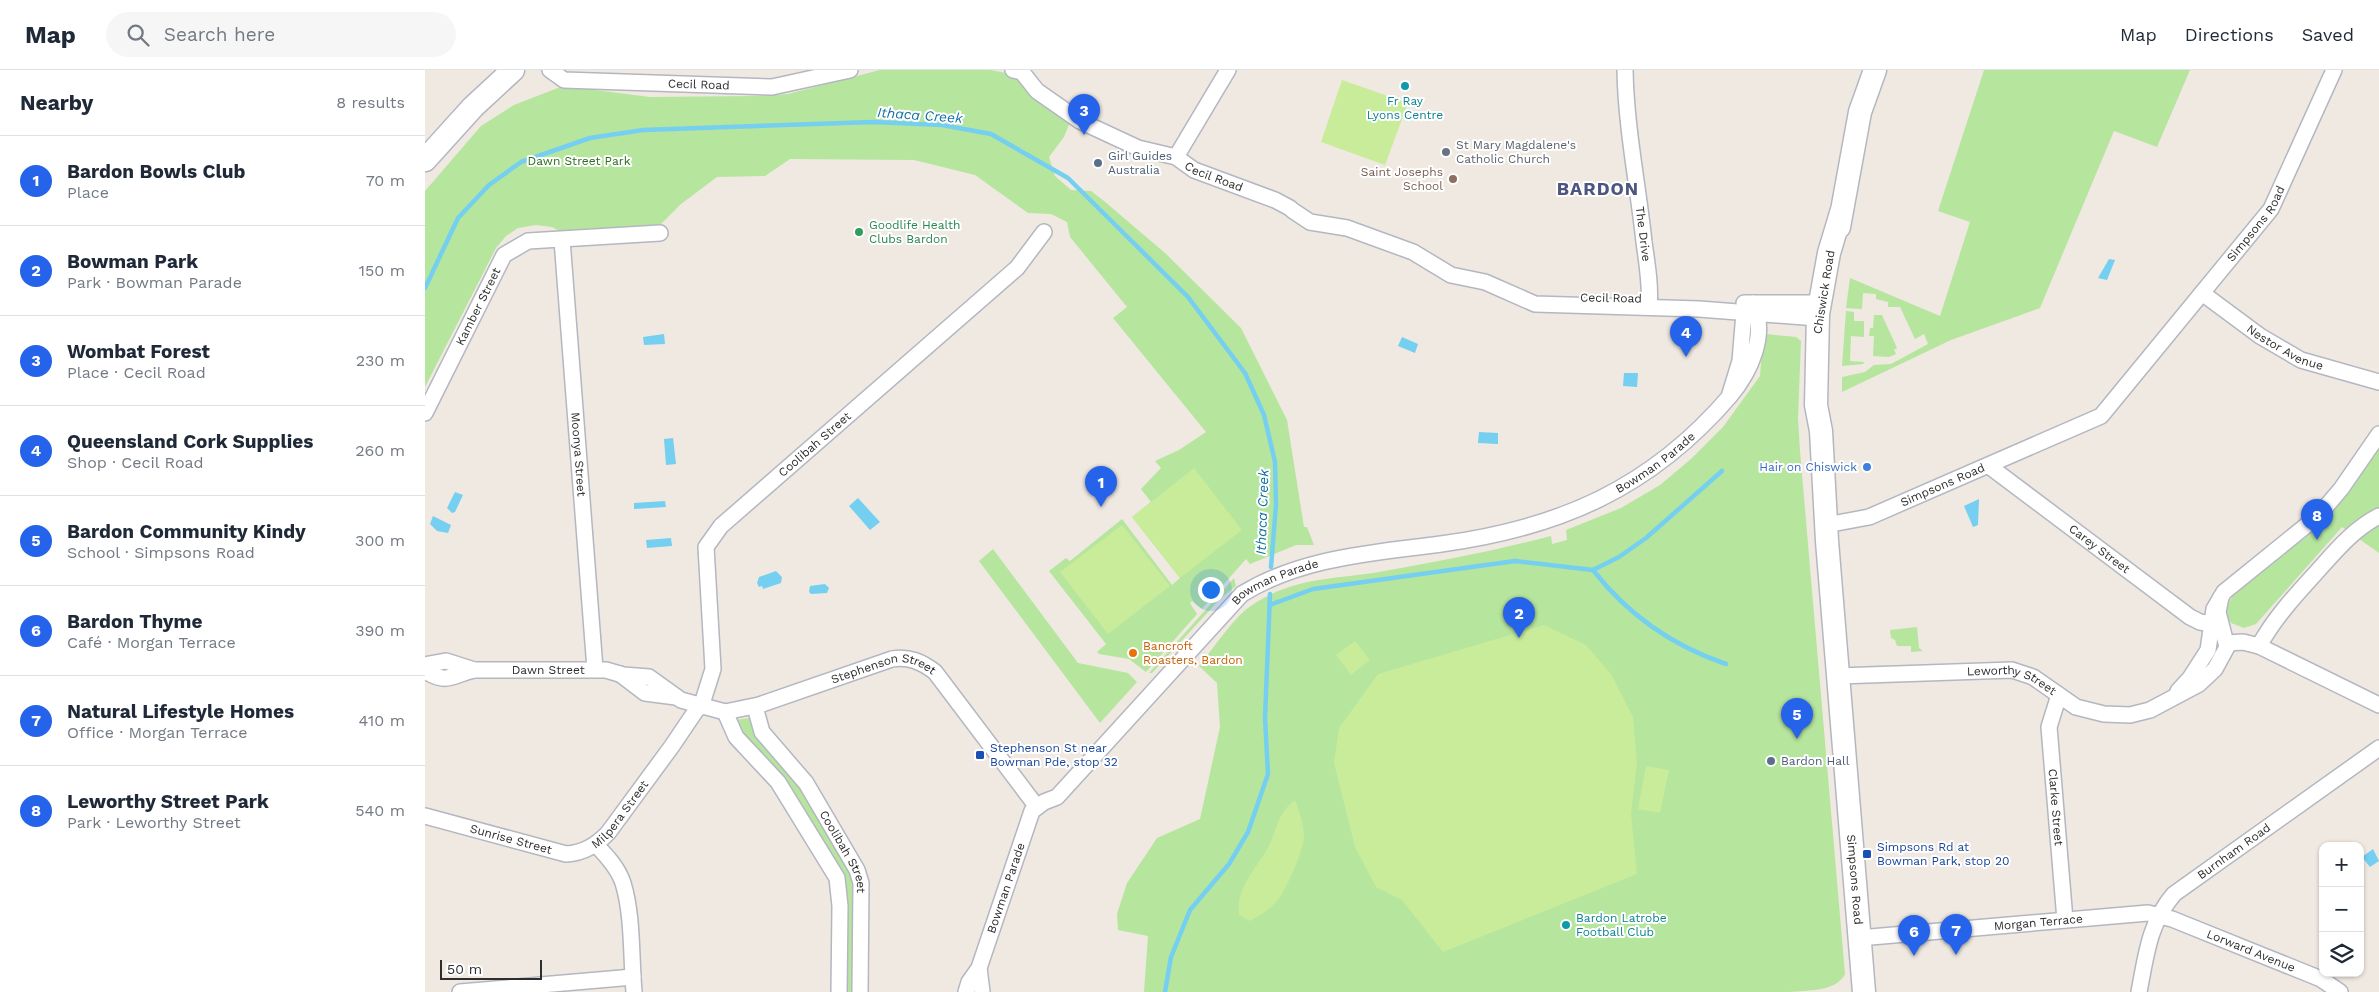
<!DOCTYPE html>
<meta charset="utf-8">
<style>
body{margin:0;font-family:"Work Sans",sans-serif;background:#f6f6f7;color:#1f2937}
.controls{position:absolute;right:15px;bottom:15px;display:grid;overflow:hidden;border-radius:10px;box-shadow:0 1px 4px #0004}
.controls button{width:45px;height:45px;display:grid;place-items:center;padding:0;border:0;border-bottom:1px solid #e0e1e3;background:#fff;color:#1f2937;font:25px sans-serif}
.scale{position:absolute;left:15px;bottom:12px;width:102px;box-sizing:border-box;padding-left:5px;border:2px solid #2e2e2e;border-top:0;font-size:14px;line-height:18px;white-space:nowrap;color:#2e2e2e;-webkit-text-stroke:4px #fff;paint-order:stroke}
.you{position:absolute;left:785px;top:519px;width:18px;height:18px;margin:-12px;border:4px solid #fff;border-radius:50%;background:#1a73e8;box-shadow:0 0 0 8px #1a73e833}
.badge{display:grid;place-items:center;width:32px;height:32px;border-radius:50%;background:#2563eb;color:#fff;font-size:16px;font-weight:700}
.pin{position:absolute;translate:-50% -41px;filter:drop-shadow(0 1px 2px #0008)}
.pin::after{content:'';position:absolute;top:26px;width:18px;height:15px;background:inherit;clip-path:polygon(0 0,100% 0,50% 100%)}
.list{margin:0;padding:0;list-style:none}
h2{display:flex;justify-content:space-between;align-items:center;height:65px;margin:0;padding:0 20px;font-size:21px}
h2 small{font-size:16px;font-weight:400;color:#747a83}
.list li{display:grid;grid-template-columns:32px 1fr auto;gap:15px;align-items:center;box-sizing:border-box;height:90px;padding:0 20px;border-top:1px solid #e0e1e3}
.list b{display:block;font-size:19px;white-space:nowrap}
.list p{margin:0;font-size:16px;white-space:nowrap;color:#747a83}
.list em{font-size:16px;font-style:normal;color:#747a83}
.icon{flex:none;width:28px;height:28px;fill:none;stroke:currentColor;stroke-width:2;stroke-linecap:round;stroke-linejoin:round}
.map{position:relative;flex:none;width:1954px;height:922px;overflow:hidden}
header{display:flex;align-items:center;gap:30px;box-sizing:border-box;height:70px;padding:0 25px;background:#fff;border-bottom:1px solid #e0e1e3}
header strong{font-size:24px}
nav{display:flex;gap:28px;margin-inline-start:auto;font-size:18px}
.search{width:350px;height:45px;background:#f6f6f7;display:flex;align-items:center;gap:12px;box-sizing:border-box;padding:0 18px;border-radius:28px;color:#747a83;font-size:19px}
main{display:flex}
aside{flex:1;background:#fff}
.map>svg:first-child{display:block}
.green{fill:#b6e59e}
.pitch{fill:#c9ec9a}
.water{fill:#75cff0}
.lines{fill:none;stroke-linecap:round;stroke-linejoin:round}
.stream{stroke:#75cff0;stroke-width:4.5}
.street-casing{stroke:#b4b7c1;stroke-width:18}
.secondary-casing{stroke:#b4b7c1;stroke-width:25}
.street{stroke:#fff;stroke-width:15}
.secondary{stroke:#fff;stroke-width:22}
.culture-dot{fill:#0f9aa8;stroke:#fff;stroke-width:2}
.worship-dot{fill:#6b7280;stroke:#fff;stroke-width:2}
.service-dot{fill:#5c6f8a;stroke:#fff;stroke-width:2}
.education-dot{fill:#8d6e63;stroke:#fff;stroke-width:2}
.leisure-dot{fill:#2e9e5b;stroke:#fff;stroke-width:2}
.shop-dot{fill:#3f7fe0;stroke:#fff;stroke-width:2}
.food-dot{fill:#e8710a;stroke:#fff;stroke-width:2}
.transit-dot{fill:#1a4fb4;stroke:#fff;stroke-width:2}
.labels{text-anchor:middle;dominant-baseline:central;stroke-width:4;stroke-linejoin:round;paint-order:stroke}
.street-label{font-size:12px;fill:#2e2e2e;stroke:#fff}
.culture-label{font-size:12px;fill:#0d838f;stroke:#fff}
.worship-label{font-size:12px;fill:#5b616d;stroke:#fff;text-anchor:start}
.service-label{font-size:12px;fill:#4e5e75;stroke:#fff;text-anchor:start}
.park-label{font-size:12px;fill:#2c6e1b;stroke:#fff}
.education-label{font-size:12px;fill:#785e54;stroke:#fff;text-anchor:end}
.leisure-label{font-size:12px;fill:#27864d;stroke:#fff;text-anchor:start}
.shop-label{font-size:12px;fill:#366cbe;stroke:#fff;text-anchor:end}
.food-label{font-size:12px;fill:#c56008;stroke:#fff;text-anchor:start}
.transit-label{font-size:12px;fill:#164399;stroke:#fff;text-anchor:start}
.water-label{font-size:14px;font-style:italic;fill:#0d6fa3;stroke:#fff}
.district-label{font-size:18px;font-weight:bold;letter-spacing:1px;fill:#4d5680;stroke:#fff}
</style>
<header>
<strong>Map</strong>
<div class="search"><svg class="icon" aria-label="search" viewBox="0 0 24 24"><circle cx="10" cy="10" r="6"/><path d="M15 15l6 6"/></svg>Search here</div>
<nav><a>Map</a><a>Directions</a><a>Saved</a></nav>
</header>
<main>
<aside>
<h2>Nearby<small>8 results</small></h2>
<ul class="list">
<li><span class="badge">1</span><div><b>Bardon Bowls Club</b><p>Place</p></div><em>70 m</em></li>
<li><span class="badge">2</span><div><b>Bowman Park</b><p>Park · Bowman Parade</p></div><em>150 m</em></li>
<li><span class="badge">3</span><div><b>Wombat Forest</b><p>Place · Cecil Road</p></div><em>230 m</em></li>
<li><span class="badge">4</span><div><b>Queensland Cork Supplies</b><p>Shop · Cecil Road</p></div><em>260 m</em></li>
<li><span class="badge">5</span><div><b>Bardon Community Kindy</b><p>School · Simpsons Road</p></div><em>300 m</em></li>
<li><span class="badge">6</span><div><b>Bardon Thyme</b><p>Café · Morgan Terrace</p></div><em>390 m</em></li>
<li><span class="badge">7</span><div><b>Natural Lifestyle Homes</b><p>Office · Morgan Terrace</p></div><em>410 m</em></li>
<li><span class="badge">8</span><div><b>Leworthy Street Park</b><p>Park · Leworthy Street</p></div><em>540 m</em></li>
</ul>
</aside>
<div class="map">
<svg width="1954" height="922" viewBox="0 0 1954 922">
<rect width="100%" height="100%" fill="#efe9e1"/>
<g class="green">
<path d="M 455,0 L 565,0 L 593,5 C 608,25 622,40 645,52 L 639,67 L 624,87 L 630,106 L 646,120 L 666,121 L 679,131 L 740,183 L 816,258 L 862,350 L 879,457 L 882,457 L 889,475 L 871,475 L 825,494 L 821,489 L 777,539 L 767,531 L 765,533 L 772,544 L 721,602 L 704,589 L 674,584 L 672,582 L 681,574 L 624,501 L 641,488 L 645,491 L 697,449 L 747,515 L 755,508 L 707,447 L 726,432 L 716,419 L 736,398 L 730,391 L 754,380 L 781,362 L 688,248 L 702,237 L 645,167 L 642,152 L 626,144 L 603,143 L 550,105 L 489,90 L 365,89 L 340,106 L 292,107 L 256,134 L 232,158 L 142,165 L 127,157 L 111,155 L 93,158 L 81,166 L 71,178 L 0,317 L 0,121 L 56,56 L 89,35 L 138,16 L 225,27 L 331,26 L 363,24 Z"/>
<path d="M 1559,0 L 1765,0 L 1732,77 L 1689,61 L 1615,238 L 1526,270 L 1417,322 L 1417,307 L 1440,302 L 1449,295 L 1466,294 L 1503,274 L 1499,264 L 1490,269 L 1475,237 L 1463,237 L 1463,232 L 1451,229 L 1451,224 L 1438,223 L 1437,239 L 1421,238 L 1425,208 L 1515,246 L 1545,152 L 1513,141 Z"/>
<path d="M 1421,241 L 1429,242 L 1429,251 L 1439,251 L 1439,267 L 1426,266 L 1425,291 L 1439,292 L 1438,294 L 1417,296 Z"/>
<path d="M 1449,245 L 1457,245 L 1472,278 L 1469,280 L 1471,284 L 1464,287 L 1448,286 L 1449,266 L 1444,266 L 1445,258 L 1448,258 Z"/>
<path d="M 1341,264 L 1371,267 L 1376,271 L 1373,348 L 1375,381 L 1420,904 C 1411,922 1383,920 1364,922 L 719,922 L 723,866 L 693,860 L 692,844 L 702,813 L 732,768 L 775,749 L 795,657 L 792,613 L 774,596 C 787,580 808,549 823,538 C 866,507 905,510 954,502 C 1012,492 1069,481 1126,466 L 1127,474 L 1142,470 L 1141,460 L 1196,438 L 1235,415 L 1266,389 L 1298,357 L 1335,306 L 1338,268 Z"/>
<path d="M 1954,375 L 1954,483 L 1917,457 L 1831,554 L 1819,558 L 1806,553 L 1802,546 L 1801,537 L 1811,521 L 1883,466 L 1920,426 Z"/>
<path d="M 568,479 L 653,593 L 703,603 L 712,612 L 675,653 L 554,491 Z"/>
<path d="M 809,508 L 811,516 L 795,529 L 727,603 L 724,603 Z"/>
<path d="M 1492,557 L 1494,578 L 1498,581 L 1486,582 L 1486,576 L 1472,576 L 1470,570 L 1466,568 L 1465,560 Z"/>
<path d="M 324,648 L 379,723 L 425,802 L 429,822 L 429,922 L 420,922 L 421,835 L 316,665 L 310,650 Z"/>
</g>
<g class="pitch">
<path d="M 917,10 L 983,33 L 960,95 L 896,72 Z"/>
<path d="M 769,398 L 817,460 L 755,508 L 707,447 Z"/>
<path d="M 697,455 L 745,516 L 683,564 L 635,502 Z"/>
<path d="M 1119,555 L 1161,575 L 1186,604 L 1208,647 L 1212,692 L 1206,744 L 1212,804 L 1018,882 L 977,830 L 951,817 L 930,777 L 909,693 L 914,658 L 953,604 Z"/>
<path d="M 930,571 L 945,590 L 926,605 L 911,585 Z"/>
<path d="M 1221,696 L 1244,700 L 1235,743 L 1213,739 Z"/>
<path d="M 870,730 C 875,743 879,755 879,768 C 878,781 861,820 853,830 C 845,839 836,845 825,851 L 814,845 C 811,820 827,803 840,783 C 852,764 850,745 870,730 Z"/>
</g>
<g class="water">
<path d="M 1684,189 L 1690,190 L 1682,210 L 1673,208 Z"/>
<path d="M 239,264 L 240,274 L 219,275 L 218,267 Z"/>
<path d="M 977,267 L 993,274 L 990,283 L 973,276 Z"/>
<path d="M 1199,303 L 1213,303 L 1212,317 L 1198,316 Z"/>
<path d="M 1054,362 L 1073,363 L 1073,374 L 1053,373 Z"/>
<path d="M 248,368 L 251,394 L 241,395 L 239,369 Z"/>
<path d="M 30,422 L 38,425 L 30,442 L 27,443 L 22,438 Z"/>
<path d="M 433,428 L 455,452 L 445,460 L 424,436 Z"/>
<path d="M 1554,429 L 1553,455 L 1548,457 L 1539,436 Z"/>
<path d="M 240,431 L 241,437 L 209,439 L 209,433 Z"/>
<path d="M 8,446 L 26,455 L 23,463 L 12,461 L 5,454 Z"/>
<path d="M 246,468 L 247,476 L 222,478 L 221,470 Z"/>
<path d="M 351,501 L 357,507 L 356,513 L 338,519 L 337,516 L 334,517 L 332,513 L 334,507 Z"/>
<path d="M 400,514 L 404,518 L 402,523 L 386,524 L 384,522 L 385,516 Z"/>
<path d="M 1948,779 L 1954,791 L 1945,797 L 1937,787 Z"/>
</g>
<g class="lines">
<g class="stream">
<path d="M 0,218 L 33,148 L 64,115 L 96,92 L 165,68 L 218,60 L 448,52 L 517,55 L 566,64 L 643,108 L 763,227 L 820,303 L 839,345 L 850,392 L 851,435 L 846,497"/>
<path d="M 1168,500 C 1203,545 1248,576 1301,594"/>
<path d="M 845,535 L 888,519 L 1090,491 L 1168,500 L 1194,487 L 1221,468 L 1297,401"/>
<path d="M 740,922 L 746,887 L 765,840 L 804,794 L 823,762 L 843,704 L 840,648 L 845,524"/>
</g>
<defs>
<g id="street">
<path id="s1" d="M 125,0 L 139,10 L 347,17 L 425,0"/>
<path id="s2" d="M 588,0 L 597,2 L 612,21 L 655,51 L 713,78 L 751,87 L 769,100 L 850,130 L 865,138"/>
<path id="s3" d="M 1200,0 C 1201,58 1213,115 1219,172 C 1222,194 1226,216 1224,237"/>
<path d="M 751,87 L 803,0"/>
<path d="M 867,140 L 885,152 L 922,158 L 988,182 L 1026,205 L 1060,212 L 1110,234 L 1274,239 L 1392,248"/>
<path id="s4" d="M 137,170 L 170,599"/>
<path id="s5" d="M 1777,223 L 1835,266 L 1876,290 L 1954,312"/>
<path d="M 1319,233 L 1395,233"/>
<path id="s6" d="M 0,343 L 79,185 L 103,171 L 235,163"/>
<path id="s7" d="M 1564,396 L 1765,547 L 1775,552 L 1788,554 L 1794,562"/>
<path id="s8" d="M 1401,455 L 1444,447 L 1676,346 L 1846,139 L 1909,0"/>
<path d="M 1802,573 L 1818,572 L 1834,576 L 1954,635"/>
<path d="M 1834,576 C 1849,549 1868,528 1889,505 C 1909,483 1927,460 1954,446"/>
<path id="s9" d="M 0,595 L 21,591 L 49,600 L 181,600 L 198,605 L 224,607 L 256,630 L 300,642 L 334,635 L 467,589 C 484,586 497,592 510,602 L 612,737"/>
<path d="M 0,601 C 23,615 27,605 49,600"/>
<path d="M 195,604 L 220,623 L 251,627"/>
<path id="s10" d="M 1413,606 L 1587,600 L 1608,607 L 1651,637 L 1679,644 L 1705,645 L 1725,640 L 1774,614 L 1790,599 L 1802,577 L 1793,542 L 1796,527"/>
<path d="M 1753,621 L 1765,608 L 1783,580 L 1789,539 L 1799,522 L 1893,446 L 1916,419 L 1954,364"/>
<path id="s11" d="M 1634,625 L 1624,657 L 1640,850"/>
<path id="s12" d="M 276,637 L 288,599 L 281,477 L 296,456 L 592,198 L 619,162"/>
<path id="s13" d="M 330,637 L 337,662 L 381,713 L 432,800 L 436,813 L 435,922"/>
<path d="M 300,642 L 311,667 L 353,712 L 412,808 L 415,836 L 414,922"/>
<path id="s14" d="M 0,746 L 141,784 C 159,783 171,775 183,763 L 247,676 L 274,636"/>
<path d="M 171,775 C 182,786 193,798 198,813 C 208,845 206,888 209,922"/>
<path id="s15" d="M 1434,868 L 1723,843 L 1747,849 L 1896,909 L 1915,922"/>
<path d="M 554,898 L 557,922"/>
<path d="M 35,922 L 208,907"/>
<path id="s16" d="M 541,922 L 544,912 L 554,898 L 607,741 L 619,732 L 632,727 L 817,524 C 877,487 948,483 1016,474 C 1135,458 1226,418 1305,326 C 1325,302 1343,265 1328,233 L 1319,243 L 1315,291 L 1304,327"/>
<path id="s17" d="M 1714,922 C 1721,886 1724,853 1749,824 L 1954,678"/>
</g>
<g id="secondary">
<path d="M 0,90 L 48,37 L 88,0"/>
<path id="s18" d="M 1416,143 L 1404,183 L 1393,244 L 1391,335 L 1396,361 L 1402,471 L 1439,922"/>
<path d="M 1414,157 L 1435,42 L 1450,0"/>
</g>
</defs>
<use href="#street" class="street-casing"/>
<use href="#secondary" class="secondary-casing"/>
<use href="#street" class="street"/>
<use href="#secondary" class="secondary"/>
</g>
<g class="culture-dot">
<circle cx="980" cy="16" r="5"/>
<circle cx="1141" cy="855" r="5"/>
</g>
<circle class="worship-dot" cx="1021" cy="82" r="5"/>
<g class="service-dot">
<circle cx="673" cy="93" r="5"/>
<circle cx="1346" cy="691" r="5"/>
</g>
<circle class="education-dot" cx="1028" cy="109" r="5"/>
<circle class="leisure-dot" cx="434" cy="162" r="5"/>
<circle class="shop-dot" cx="1442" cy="397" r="5"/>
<circle class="food-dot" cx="708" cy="583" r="5"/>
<g class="transit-dot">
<rect x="550" y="680" width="10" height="10" rx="2.5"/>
<rect x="1437" y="779" width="10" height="10" rx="2.5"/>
</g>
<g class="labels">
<g class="street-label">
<text stroke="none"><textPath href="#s1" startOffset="152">Cecil Road</textPath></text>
<text stroke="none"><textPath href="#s2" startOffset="232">Cecil Road</textPath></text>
<text stroke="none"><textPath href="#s8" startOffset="544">Simpsons Road</textPath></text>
<text stroke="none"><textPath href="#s3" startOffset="165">The Drive</textPath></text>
<text transform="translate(1399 222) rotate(-81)">Chiswick Road</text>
<text transform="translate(1186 228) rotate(1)">Cecil Road</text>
<text stroke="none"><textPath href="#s6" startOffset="119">Kamber Street</textPath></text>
<text stroke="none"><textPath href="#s5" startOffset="100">Nestor Avenue</textPath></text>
<text stroke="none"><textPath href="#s12" startOffset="312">Coolibah Street</textPath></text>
<text stroke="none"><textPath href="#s4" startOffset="215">Moonya Street</textPath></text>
<text stroke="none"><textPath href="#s16" startOffset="936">Bowman Parade</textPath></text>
<text stroke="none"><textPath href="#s8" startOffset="124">Simpsons Road</textPath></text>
<text stroke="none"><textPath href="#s7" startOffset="138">Carey Street</textPath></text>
<text stroke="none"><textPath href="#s16" startOffset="532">Bowman Parade</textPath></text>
<text stroke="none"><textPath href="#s9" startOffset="125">Dawn Street</textPath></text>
<text stroke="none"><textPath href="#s9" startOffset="478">Stephenson Street</textPath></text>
<text stroke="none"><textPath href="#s10" startOffset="176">Leworthy Street</textPath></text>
<text stroke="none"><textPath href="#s11" startOffset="114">Clarke Street</textPath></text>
<text stroke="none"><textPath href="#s14" startOffset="216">Milpera Street</textPath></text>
<text stroke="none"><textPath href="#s14" startOffset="89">Sunrise Street</textPath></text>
<text stroke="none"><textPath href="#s17" startOffset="179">Burnham Road</textPath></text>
<text stroke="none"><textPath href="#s13" startOffset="172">Coolibah Street</textPath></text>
<text stroke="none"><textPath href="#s18" startOffset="671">Simpsons Road</textPath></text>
<text stroke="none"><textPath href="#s16" startOffset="112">Bowman Parade</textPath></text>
<text stroke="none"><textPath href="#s15" startOffset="180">Morgan Terrace</textPath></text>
<text stroke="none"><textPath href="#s15" startOffset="400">Lorward Avenue</textPath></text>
</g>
<g class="culture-label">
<text x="980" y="31">Fr Ray<tspan x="980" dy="14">Lyons Centre</tspan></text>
<text x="1151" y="848" text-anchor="start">Bardon Latrobe<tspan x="1151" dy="14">Football Club</tspan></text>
</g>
<g class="worship-label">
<text x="1031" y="75">St Mary Magdalene's<tspan x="1031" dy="14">Catholic Church</tspan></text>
</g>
<g class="service-label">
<text x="683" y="86">Girl Guides<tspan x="683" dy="14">Australia</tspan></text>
<text x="1356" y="691">Bardon Hall</text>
</g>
<g class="park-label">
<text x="154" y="91">Dawn Street Park</text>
</g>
<g class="education-label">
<text x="1018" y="102">Saint Josephs<tspan x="1018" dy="14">School</tspan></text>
</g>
<g class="leisure-label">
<text x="444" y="155">Goodlife Health<tspan x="444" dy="14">Clubs Bardon</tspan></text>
</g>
<g class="shop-label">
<text x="1432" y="397">Hair on Chiswick</text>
</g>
<g class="food-label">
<text x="718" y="576">Bancroft<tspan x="718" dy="14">Roasters, Bardon</tspan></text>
</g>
<g class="transit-label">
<text x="565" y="678">Stephenson St near<tspan x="565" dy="14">Bowman Pde, stop 32</tspan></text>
<text x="1452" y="777">Simpsons Rd at<tspan x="1452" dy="14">Bowman Park, stop 20</tspan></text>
</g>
<g class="water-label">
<text transform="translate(495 45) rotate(4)">Ithaca Creek</text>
<text transform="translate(837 442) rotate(-88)">Ithaca Creek</text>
</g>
<g class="district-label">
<text x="1173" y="118">BARDON</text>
</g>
</g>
</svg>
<div class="controls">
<button>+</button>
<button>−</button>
<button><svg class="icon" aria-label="layers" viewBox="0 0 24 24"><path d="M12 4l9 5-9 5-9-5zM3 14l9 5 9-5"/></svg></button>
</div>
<div class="scale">50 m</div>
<div class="you"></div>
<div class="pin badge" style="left:676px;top:437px">1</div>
<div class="pin badge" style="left:1094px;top:568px">2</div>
<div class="pin badge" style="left:659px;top:65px">3</div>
<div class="pin badge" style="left:1261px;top:287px">4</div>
<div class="pin badge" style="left:1372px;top:669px">5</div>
<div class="pin badge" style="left:1489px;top:886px">6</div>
<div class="pin badge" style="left:1531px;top:885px">7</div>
<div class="pin badge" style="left:1892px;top:470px">8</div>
</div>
</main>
